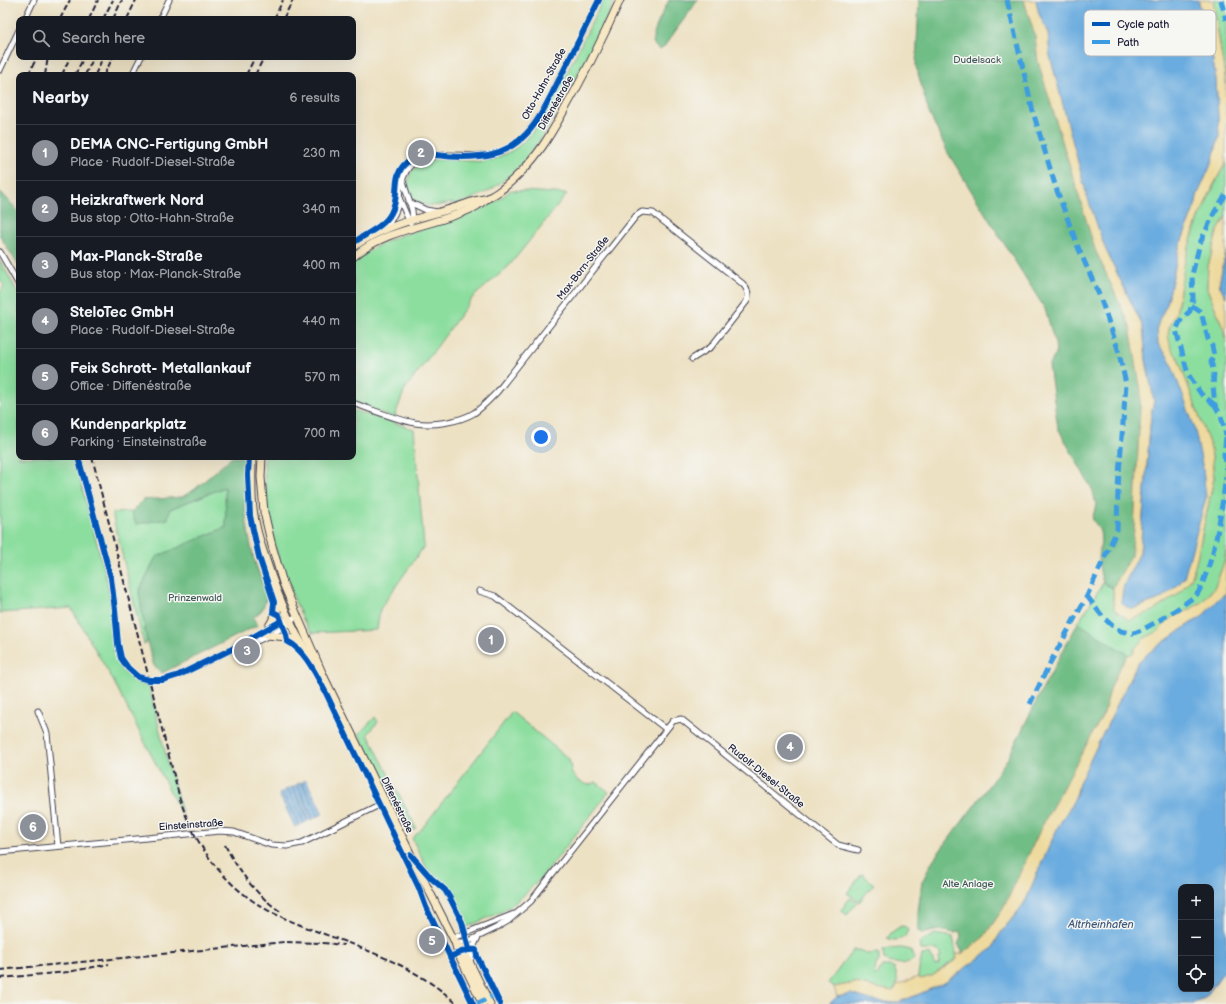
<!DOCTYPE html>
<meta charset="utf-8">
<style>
body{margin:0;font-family:"Balsamiq Sans",sans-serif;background:#242831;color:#f1f3f6}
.controls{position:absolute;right:12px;bottom:12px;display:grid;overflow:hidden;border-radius:8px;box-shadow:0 4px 16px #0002}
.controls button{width:36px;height:36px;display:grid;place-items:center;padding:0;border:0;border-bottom:1px solid #363941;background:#171b24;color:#f1f3f6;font:20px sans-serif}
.you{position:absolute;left:541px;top:437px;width:14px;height:14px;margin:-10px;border:3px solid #fff;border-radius:50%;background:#1a73e8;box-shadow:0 0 0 6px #1a73e833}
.badge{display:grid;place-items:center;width:26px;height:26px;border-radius:50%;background:#8c9099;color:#fff;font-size:13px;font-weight:700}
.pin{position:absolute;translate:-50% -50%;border:2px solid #fff;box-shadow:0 1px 4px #0006}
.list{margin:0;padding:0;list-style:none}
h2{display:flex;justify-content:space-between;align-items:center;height:52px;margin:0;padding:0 16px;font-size:17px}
h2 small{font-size:13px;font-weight:400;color:#9ea1a6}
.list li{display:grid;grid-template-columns:26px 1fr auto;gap:12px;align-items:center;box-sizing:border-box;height:56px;padding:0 16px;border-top:1px solid #363941}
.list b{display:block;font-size:15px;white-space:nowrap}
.list p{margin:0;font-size:13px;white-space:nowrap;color:#9ea1a6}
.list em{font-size:13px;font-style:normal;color:#9ea1a6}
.icon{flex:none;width:22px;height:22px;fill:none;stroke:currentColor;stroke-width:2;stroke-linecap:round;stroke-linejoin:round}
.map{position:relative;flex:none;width:1226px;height:1004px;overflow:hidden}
.search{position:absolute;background:#171b24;box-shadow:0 4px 16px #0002;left:16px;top:16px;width:340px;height:44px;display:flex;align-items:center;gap:10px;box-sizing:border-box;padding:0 14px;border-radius:8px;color:#9ea1a6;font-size:15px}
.panel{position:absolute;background:#171b24;box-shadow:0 4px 16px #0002;left:16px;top:72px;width:340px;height:388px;border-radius:8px}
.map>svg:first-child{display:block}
.green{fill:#8cde9f;stroke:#57806d}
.forest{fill:#71bd86;stroke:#4a7060}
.sand{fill:#eeda9e;stroke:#887e6c}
.water{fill:#6aacdf;stroke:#46678d;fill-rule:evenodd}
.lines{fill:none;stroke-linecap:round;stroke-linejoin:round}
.street-casing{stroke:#403f4f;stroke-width:7}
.secondary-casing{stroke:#403f4f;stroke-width:9}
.street{stroke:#fff;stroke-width:5}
.secondary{stroke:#f7e8c3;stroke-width:7}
.rail{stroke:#22223b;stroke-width:2;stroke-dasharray:6 3;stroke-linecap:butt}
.quiet{stroke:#3c9ce2;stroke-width:5;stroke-dasharray:10 5;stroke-linecap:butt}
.cycleway-casing{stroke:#f6f6f2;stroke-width:8}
.cycleway{stroke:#0057b8;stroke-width:6}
.labels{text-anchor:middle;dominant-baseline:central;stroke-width:3;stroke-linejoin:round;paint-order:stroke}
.park-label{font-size:10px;fill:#425a59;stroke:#f6f6f2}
.street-label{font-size:10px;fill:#22223b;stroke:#f6f6f2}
.water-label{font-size:11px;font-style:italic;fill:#3f597d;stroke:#f6f6f2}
.key{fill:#f6f6f2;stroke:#b6b6bb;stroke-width:1}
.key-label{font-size:11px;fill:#22223b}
</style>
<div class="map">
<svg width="1226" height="1004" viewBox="0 0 1226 1004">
<rect width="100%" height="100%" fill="#f6f6f2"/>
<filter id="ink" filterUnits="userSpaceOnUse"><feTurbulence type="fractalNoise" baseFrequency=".025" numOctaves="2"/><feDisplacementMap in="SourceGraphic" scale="8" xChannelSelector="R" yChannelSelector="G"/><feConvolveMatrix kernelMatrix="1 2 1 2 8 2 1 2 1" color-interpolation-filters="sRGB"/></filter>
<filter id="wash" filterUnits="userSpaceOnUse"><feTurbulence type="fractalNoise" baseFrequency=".012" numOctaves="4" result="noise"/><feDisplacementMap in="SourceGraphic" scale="16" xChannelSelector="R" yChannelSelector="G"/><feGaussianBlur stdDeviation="0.9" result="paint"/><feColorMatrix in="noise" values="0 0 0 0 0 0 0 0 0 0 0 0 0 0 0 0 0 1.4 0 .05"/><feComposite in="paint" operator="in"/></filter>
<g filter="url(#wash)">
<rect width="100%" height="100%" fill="#ede1c3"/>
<g class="green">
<path d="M 603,0 L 615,0 C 600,33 584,64 567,95 C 548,129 528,164 496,186 C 484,195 469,200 454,205 L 453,203 C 439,205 427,209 415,200 C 412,198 410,195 408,191 C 407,185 408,179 411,173 C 424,151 462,163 482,161 C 492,160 502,156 511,151 C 537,137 554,96 568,70 C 580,47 591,24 603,0 Z"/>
<path d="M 1213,0 L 1226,0 L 1226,84 Z"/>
<path d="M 1226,162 L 1226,216 L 1217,233 L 1208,267 L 1207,288 L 1223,327 L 1226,343 L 1226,547 L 1225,560 L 1215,587 L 1203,601 L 1189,610 L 1171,618 L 1157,632 L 1145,638 L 1136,647 L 1132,654 L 1128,655 L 1078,623 L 1103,583 L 1113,588 L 1114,609 L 1153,611 L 1177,595 L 1190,579 L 1196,563 L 1214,478 L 1211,449 L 1178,358 C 1172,351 1169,345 1168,336 C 1167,328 1174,321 1176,313 C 1181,295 1180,276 1185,258 C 1195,225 1210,193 1226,162 Z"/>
<path d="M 511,190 L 567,194 L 509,266 L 473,297 L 436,348 L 405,389 L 394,418 L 353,403 L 353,263 C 391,229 436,229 480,210 C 492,205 501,198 511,190 Z"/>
<path d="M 0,260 L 19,295 L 19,457 L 74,457 L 107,581 L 111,605 L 114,651 L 118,663 L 125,673 L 137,682 L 149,686 L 168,764 L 182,812 L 182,815 L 114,682 L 71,608 L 0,613 L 0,294 L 4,285 L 0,280 Z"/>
<path d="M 353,410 L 414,429 L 424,546 L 380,609 L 377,630 L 312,633 C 304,624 300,612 295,601 C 281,569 269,533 266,498 C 264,486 265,474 264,462 L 265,457 L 353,457 Z"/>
<path d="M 225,487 L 226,527 L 156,558 L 139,592 L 147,642 L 144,644 L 112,513 L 131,512 L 137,524 L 170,509 Z"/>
<path d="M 512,712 L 569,759 L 572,774 L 578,781 L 588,785 L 592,784 L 596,782 L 609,792 L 544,875 L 523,896 L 511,906 L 501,912 L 467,927 L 455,902 L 447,891 L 431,875 L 426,867 L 412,838 L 420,831 Z"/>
<path d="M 375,717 L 378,722 L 368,734 L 416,828 L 408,833 L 359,734 Z"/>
<path d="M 862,874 L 874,884 L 859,902 L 847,893 Z"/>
<path d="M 850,898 L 857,903 L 847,915 L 841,910 Z"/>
<path d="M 901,926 L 906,927 L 908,929 C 906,940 896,942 887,938 L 892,932 Z"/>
<path d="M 935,934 L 953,937 L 957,958 L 932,976 L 921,979 L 918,977 C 918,971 921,962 922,955 L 930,954 L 935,966 L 940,964 L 939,958 L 941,957 L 939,952 L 937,950 L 920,950 L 919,943 Z"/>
<path d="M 901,948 L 911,950 L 914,959 C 907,966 892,964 884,960 L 883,951 L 889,949 Z"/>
<path d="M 853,950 L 859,950 L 867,954 L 879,953 L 879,961 L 876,965 L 874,975 L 878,975 L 882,966 L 889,966 L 894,968 C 897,975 900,984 893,991 L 886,990 L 855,983 L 834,987 L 828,983 Z"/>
</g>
<g class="forest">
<path d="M 669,0 L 698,0 L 663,48 L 659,50 C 656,47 652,43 653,39 C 653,30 665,9 669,0 Z"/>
<path d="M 919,0 L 1024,0 L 1035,36 L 1038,61 L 1095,249 L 1130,326 L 1141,391 L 1134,530 L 1131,556 L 1113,588 L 1103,583 C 1101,576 1099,569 1099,561 C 1099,545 1106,532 1092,520 L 1096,505 L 1093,491 L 1058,428 L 1049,365 L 1056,354 L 1055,343 L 1045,309 L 988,218 L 948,153 L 929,113 L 916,66 Z"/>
<path d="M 0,191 L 19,212 L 19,266 L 0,236 Z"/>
<path d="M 232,457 L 244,457 C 243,491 245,526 254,559 C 258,571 263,584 267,597 L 262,610 L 253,618 L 258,625 L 162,673 L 154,666 L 147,642 L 139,592 L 156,557 L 226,527 L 225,487 L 170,509 L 168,519 L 136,524 L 131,512 L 143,500 L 182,497 L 194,490 Z"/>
<path d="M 1078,623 L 1128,655 L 1119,669 L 1111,687 L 1104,713 L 1044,822 L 1003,909 L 984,937 L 963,953 L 958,944 L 961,938 L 960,931 L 955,933 L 938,930 L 922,934 L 918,930 L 918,912 L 922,882 L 933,860 L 980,798 L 1008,758 L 1040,694 Z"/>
</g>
<g class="sand">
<path d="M 1024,0 L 1036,0 L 1039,14 L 1048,33 L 1050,56 L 1105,248 L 1143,327 L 1146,360 L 1154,401 L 1151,415 L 1140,553 L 1124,585 L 1132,609 L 1160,599 L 1162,350 L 1158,344 L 1157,327 L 1160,318 L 1167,304 L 1179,248 L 1196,203 L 1197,196 L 1212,162 L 1219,136 L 1216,79 L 1210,44 L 1198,0 L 1213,0 L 1226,84 L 1226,162 L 1213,186 L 1195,227 L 1185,260 L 1176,314 L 1169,328 L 1168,335 L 1171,349 L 1178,358 L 1211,449 L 1214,478 L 1196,563 L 1191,579 L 1177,595 L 1153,611 L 1129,620 L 1114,609 L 1113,588 L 1131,556 L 1134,530 L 1141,391 L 1130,326 L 1095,249 L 1038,61 L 1035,36 Z"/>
<path d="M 1226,216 L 1226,252 L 1219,284 L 1226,297 L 1226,343 L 1223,327 L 1207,288 L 1208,267 L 1217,233 Z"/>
<path d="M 1226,547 L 1226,593 L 1217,600 L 1201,618 L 1191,623 L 1151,651 L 1138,662 L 1079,783 C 1077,800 1066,812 1058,827 C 1052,841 1045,855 1039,869 C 1034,879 1031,890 1026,900 C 1016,917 999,929 993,948 L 946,982 L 915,996 L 896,1003 L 874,1001 L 851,994 L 837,997 L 834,987 L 855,983 L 886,990 L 893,991 L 896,988 L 897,985 L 918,977 L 921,979 L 932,976 L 957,959 L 956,955 L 963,953 L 984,937 L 1003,909 L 1044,822 L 1104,713 L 1111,687 L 1119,669 L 1128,655 L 1132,654 L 1136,647 L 1145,638 L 1157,632 L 1171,618 L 1189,610 L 1203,601 L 1215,587 L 1225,560 Z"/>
</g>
<g class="water">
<path d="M 1036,0 L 1198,0 L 1210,44 L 1216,79 L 1219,136 L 1212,162 L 1197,196 L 1196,203 L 1179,248 L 1167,304 L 1160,318 L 1157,327 L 1158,344 L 1169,358 L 1194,426 L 1203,469 L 1206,498 L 1184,578 L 1178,585 L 1160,599 L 1132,609 L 1125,606 L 1121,602 L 1124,585 L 1140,553 L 1151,415 L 1154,401 L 1146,360 L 1143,327 L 1105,248 L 1087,196 L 1050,56 L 1048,33 L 1039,14 Z"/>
<path d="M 1226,252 L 1226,297 L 1219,284 Z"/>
<path d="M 1226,593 L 1226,968 L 1205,998 L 1196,1001 L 1193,1004 L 829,1004 L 837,997 L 851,994 L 874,1001 L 896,1003 L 915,996 L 946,982 L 993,948 C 1000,928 1016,918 1026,900 C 1031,890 1034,879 1039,869 C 1045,855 1052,841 1058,827 C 1066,812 1077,800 1079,783 L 1138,662 L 1151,651 L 1191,623 L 1201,618 L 1217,600 ZM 1181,887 L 1211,887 L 1211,989 L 1181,989 Z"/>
<path d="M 306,780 L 323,814 L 319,816 L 302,782 Z"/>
<path d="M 301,782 L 318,816 L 314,818 L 297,784 Z"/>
<path d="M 297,785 L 313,819 L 309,820 L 293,787 Z"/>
<path d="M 292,787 L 308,821 L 304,823 L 288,789 Z"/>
<path d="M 287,789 L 304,823 L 300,825 L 283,791 Z"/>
<path d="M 282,792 L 299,825 L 295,827 L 279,794 Z"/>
</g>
</g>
<g filter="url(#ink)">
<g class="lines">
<defs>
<g id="street">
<path d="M 25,19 L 34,0"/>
<path d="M 160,19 L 169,0"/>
<path d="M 0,70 L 19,30"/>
<path d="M 132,75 L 141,57"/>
<path d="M 403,181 L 412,210 L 413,221"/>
<path d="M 400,200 L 410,223"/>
<path d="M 409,202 L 426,210 L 437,212"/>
<path d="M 386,228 C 392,219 397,211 399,201 C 400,197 399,193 400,189 C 401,182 405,172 409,167 C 428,146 469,160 494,154 C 510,150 525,137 534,124 C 544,111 551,96 558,81 C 572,55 586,27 599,0"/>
<path d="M 0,252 L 19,285"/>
<path d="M 353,403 C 373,410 394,419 415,423 C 433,426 459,422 474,413 C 483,407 490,399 497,392 L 636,216 L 642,212 L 653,213 L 743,284 C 748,290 749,294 747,301 L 711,347 L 692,359"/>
<path d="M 78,457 L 111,578 L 115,610 L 118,644 L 121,658 L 128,668 L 138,677 L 149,680 L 163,680 L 179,675 L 230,650 L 281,621 L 298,617"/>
<path d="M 479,591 L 495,596 L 666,729"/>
<path d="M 239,648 C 257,642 277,632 292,621"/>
<path d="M 38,711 L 47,733 L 58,846"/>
<path d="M 0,852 L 220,831 L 234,832 L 271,845 L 287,846 L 302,843 L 385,802"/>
<path d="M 453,938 L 514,914"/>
<path d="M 455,942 L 467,942 L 496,928 L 508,921 L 531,901 L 673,721 L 681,719 L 838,845 L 858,850"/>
<path d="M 470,962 L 472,950 L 478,937"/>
</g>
<g id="secondary">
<path d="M 353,247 C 391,220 433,217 474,201 L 484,199"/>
<path d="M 353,257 C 390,226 434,227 475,207 C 479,205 481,202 485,200 C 489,197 494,195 498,192 C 507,186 515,178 523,170 C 539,154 550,135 561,116 C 583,78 602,40 620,0"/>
<path d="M 252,457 C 252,474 251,492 253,509 C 255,526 260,543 266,560 C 278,597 293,635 317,667"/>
<path d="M 262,457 L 261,477 L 264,512 L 272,546 L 283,583 L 323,675 L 411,855 L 455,942 L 458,953 L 483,1004"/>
<path d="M 268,628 L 276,614 L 280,600"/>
<path d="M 267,635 L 287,637 L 301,643"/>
<path d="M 455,942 L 464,951 L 490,1004"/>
</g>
</defs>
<use href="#street" class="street-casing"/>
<use href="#secondary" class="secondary-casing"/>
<use href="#street" class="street"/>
<use href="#secondary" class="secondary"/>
<g class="rail">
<path d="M 60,19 L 70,0"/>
<path d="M 89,19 L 98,0"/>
<path d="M 103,19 L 113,0"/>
<path d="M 113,19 L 122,0"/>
<path d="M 127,19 L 136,0"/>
<path d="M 274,19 L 283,0"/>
<path d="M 283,19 L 293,0"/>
<path d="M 28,75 L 37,57"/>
<path d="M 45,75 L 48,57"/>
<path d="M 62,75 L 70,57"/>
<path d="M 75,75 L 84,57"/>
<path d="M 85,75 L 94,57"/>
<path d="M 95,75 L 103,57"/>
<path d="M 104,75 L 113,57"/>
<path d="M 246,75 L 255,57"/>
<path d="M 255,75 L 264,57"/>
<path d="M 92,457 L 180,799 C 195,847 226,888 271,912 C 285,919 300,925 316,931 C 367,950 416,966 457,1004"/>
<path d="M 225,845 C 239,872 256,895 281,912"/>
<path d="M 0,970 L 284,942 L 323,943 L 344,945"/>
<path d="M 0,978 L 68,972 L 109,964"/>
</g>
<g class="quiet">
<path d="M 1007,0 L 1033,112 L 1056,188 L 1078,247 L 1100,297 L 1118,349 L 1126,384 L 1118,488 L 1117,530 L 1087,596 L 1050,663 L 1030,704"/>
<path d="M 1221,0 L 1226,20"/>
<path d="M 1192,306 L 1201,312 L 1208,339 L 1212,346 L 1214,356 L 1211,362 L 1214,372 L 1213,386 L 1215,405 L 1221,416 L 1226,435"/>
<path d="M 1215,405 L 1201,394 L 1188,374 L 1176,330 L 1181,320 L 1190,311 L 1193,298 L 1192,275 L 1200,243 L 1214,213 L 1226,194"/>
<path d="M 1226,437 L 1224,454 L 1226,469"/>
<path d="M 1087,596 C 1097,609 1106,624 1121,631 C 1124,632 1130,633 1133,633 C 1143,632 1191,601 1198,593 C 1200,589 1203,583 1204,579 C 1217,547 1221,511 1226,477"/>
<path d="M 476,1004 L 495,995"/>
</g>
<defs>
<g id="cycleway">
<path d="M 353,243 C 365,234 384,227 391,213 C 402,194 388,174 411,159 C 413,157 418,154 421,153 C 426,152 432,155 436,155 C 450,157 465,158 479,156 C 496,155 510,149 522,138 C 538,124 547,103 557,84 C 571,56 585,28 599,0"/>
<path d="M 78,457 L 111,578 L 115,610 L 118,644 L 121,658 L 128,668 L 138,677 L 149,680 L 163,680 L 179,675 L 230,650 L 281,621"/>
<path d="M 249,457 L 248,475 L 250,516 L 259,557 L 274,602 L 273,612 L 279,615 L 286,635 L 287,641 C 306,651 316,675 326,693 L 419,888 L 426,907 L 473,1004"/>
<path d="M 411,855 L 431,878 L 445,890 L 451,900 L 462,922 L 469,949"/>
<path d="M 450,957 C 459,953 466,949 476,950 L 477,956 L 500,1004"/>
</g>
</defs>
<use href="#cycleway" class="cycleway-casing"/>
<use href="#cycleway" class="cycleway"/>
</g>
</g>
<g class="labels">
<g class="park-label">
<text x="977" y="60">Dudelsack</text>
<text x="195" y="598">Prinzenwald</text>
<text x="968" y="884">Alte Anlage</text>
</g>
<g class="street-label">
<text transform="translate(544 84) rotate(-61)">Otto-Hahn-Straße</text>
<text transform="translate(556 103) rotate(-60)">Diffenéstraße</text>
<text transform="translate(583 268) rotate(-52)">Max-Born-Straße</text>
<text transform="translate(766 776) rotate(39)">Rudolf-Diesel-Straße</text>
<text transform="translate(397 805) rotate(64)">Diffenéstraße</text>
<text transform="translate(191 825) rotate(-4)">Einsteinstraße</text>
</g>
<g class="water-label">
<text x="1101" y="924">Altrheinhafen</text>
</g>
</g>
<rect x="1084" y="10" width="132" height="46" rx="6" class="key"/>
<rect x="1092" y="22" width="18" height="4" fill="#0057b8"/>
<rect x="1092" y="40" width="18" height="4" fill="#3c9ce2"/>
<g class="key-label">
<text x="1117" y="28">Cycle path</text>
<text x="1117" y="46">Path</text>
</g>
</svg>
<div class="controls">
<button>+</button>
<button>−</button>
<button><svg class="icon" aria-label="locate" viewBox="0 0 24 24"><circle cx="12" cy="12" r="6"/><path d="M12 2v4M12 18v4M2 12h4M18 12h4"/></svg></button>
</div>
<div class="you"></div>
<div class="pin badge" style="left:491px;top:640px">1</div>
<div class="pin badge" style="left:421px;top:153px">2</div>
<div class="pin badge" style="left:247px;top:651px">3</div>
<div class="pin badge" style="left:790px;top:747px">4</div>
<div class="pin badge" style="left:432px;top:941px">5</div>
<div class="pin badge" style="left:33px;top:827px">6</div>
<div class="search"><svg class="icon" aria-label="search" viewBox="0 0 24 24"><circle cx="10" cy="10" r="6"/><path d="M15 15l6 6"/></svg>Search here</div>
<section class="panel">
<h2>Nearby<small>6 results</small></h2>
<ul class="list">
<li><span class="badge">1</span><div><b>DEMA CNC-Fertigung GmbH</b><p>Place · Rudolf-Diesel-Straße</p></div><em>230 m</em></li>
<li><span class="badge">2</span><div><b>Heizkraftwerk Nord</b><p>Bus stop · Otto-Hahn-Straße</p></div><em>340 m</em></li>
<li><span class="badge">3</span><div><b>Max-Planck-Straße</b><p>Bus stop · Max-Planck-Straße</p></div><em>400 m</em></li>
<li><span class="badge">4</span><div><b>SteloTec GmbH</b><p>Place · Rudolf-Diesel-Straße</p></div><em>440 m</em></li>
<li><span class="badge">5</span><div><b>Feix Schrott- Metallankauf</b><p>Office · Diffenéstraße</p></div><em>570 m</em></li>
<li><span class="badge">6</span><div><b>Kundenparkplatz</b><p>Parking · Einsteinstraße</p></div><em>700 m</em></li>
</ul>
</section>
</div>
